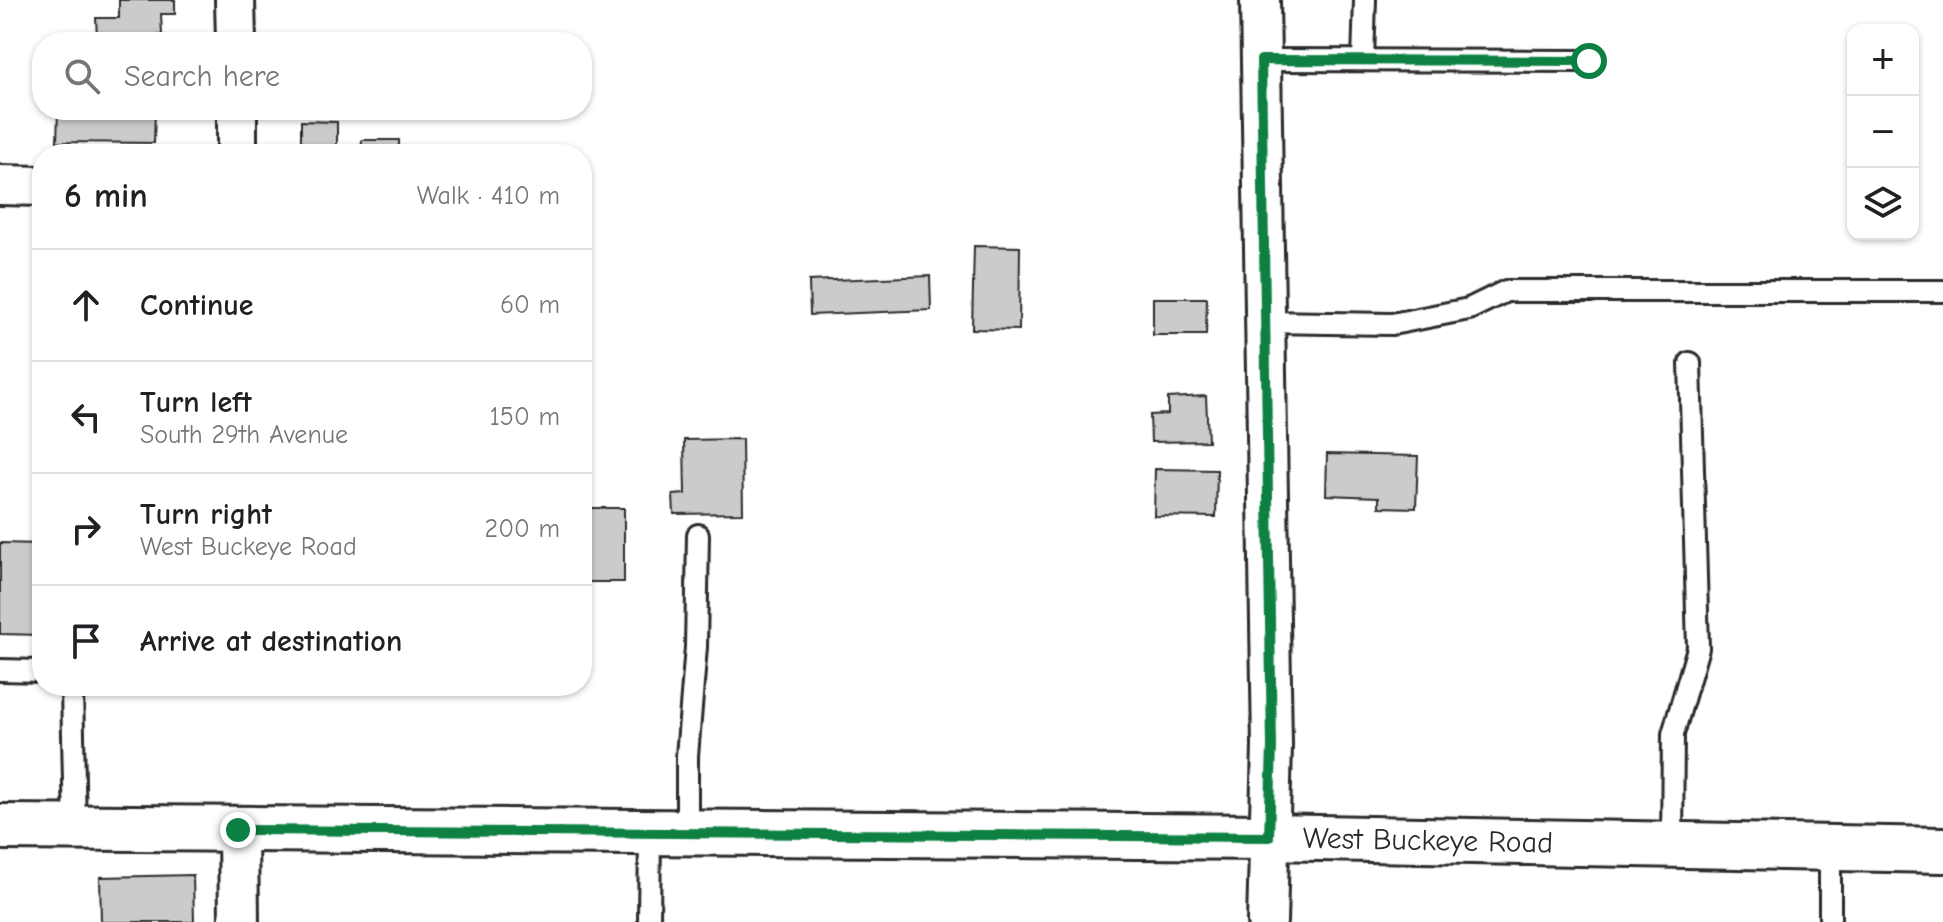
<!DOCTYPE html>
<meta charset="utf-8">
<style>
body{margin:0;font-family:"Comic Neue",sans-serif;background:#f6f6f6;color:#202124}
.controls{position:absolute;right:24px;top:24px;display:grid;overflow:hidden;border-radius:16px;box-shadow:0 2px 6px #0004}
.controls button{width:72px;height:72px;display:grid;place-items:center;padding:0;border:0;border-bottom:2px solid #e0e0e0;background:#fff;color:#202124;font:40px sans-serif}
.stop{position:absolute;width:24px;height:24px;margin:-18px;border:6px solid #0b8043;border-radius:50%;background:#fff}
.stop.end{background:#0b8043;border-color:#fff;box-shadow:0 2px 8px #0008}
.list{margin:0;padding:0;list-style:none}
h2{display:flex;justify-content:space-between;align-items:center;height:104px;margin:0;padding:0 32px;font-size:34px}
h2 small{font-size:26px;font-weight:400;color:#757577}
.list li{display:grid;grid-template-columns:52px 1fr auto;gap:24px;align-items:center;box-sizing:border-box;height:112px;padding:0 32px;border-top:2px solid #e0e0e0}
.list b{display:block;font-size:30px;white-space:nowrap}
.list p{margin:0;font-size:26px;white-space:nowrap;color:#757577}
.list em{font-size:26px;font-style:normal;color:#757577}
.icon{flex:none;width:44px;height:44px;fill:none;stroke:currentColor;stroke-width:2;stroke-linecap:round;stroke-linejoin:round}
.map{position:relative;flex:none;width:1943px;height:922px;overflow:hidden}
.search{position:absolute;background:#fff;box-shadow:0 2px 6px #0004;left:32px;top:32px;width:560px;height:88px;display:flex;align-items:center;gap:20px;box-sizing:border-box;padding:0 28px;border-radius:32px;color:#757577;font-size:30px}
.panel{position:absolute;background:#fff;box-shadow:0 2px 6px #0004;left:32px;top:144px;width:560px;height:552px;border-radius:32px}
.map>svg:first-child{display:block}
.building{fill:#cbcbcb;stroke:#2b2b2b;stroke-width:2}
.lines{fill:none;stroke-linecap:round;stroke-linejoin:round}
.lane-casing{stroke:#2b2b2b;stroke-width:26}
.street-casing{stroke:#2b2b2b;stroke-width:44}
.secondary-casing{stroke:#2b2b2b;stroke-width:50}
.lane{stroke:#fff;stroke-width:20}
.street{stroke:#fff;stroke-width:38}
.secondary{stroke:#fff;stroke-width:44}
.route{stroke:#0b8043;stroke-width:10}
.labels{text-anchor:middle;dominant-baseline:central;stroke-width:7;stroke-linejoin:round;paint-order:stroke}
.street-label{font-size:30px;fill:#2b2b2b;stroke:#fff}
</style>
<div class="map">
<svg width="1943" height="922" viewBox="0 0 1943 922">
<rect width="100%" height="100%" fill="#fff"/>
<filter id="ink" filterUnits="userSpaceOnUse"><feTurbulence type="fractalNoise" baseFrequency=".0125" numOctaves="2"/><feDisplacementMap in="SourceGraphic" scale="16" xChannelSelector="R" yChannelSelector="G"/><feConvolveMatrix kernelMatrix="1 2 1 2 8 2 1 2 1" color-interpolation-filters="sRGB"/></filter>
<g filter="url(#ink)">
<g class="building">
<path d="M 119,0 L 175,0 L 175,14 L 161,14 L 162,35 L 97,37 L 96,18 L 119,18 Z"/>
<path d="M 58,110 L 155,110 L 154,143 L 57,142 Z"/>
<path d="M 301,121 L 337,122 L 337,154 L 301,154 Z"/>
<path d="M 362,140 L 399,140 L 399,154 L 361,154 Z"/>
<path d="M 974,246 L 1020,247 L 1019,330 L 972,329 Z"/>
<path d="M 930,276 L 931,310 L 810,315 L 809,281 Z"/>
<path d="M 1153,298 L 1207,298 L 1206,335 L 1153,335 Z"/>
<path d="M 1206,396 L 1208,441 L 1151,442 L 1150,415 L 1168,414 L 1168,398 Z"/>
<path d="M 742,439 L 743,513 L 674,514 L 673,495 L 685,494 L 684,440 Z"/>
<path d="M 1327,454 L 1418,456 L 1416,508 L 1379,507 L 1379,497 L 1326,495 Z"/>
<path d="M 1155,469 L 1217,470 L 1216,517 L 1154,516 Z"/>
<rect x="582" y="508" width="42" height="74"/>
<path d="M 0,543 L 42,544 L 42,635 L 0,634 Z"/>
<path d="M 193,875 L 194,922 L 101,922 L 100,877 Z"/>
</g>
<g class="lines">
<defs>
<g id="lane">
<path d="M 1261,60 L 1589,61"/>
<path d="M 1363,60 L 1365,0"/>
<path d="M 1265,322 L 1392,324 L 1469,309 L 1506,291 L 1943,291"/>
<path d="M 0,670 L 42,671"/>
<path d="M 70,686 L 72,689 L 75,828"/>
<path d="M 687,833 L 687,756 L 696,647 L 698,535"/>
<path d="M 1672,845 L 1673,734 L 1698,648 L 1690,363"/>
<path d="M 1830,848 L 1830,922"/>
<path d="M 649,922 L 650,833"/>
</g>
<g id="street">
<path d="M 235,0 L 236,42"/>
<path d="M 1260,0 L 1272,746 L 1267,922"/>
<path d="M 237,110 L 237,154"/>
<path d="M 0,185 L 42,186"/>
<path d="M 238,830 L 239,922"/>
</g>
<g id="secondary">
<path id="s1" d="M 0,827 L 1269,837 L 1943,850"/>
</g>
</defs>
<use href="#lane" class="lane-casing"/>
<use href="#street" class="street-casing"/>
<use href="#secondary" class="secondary-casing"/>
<use href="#lane" class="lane"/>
<use href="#street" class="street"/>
<use href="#secondary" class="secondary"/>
</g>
</g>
<g class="lines" filter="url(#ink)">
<path class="route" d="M 238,830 L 1269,837 L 1272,746 L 1261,60 L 1589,61"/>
</g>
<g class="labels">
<g class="street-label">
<text stroke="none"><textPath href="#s1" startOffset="1428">West Buckeye Road</textPath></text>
</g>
</g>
</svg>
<div class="controls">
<button>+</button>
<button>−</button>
<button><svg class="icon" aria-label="layers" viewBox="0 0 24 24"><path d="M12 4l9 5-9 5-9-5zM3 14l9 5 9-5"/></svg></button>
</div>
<div class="stop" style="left:1589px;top:61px"></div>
<div class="stop end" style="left:238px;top:830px"></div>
<div class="search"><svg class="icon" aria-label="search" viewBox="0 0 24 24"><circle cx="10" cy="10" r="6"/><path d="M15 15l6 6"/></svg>Search here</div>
<section class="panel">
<h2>6 min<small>Walk · 410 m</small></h2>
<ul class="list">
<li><svg class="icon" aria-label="ahead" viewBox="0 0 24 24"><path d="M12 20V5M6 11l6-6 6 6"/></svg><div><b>Continue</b></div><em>60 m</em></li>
<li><svg class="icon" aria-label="left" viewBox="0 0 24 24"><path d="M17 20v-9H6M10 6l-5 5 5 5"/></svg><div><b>Turn left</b><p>South 29th Avenue</p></div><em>150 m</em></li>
<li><svg class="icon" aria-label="right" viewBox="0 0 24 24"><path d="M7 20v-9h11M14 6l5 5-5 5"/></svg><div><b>Turn right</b><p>West Buckeye Road</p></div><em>200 m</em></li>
<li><svg class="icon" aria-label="arrive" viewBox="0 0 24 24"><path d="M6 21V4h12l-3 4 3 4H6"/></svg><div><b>Arrive at destination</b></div></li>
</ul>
</section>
</div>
